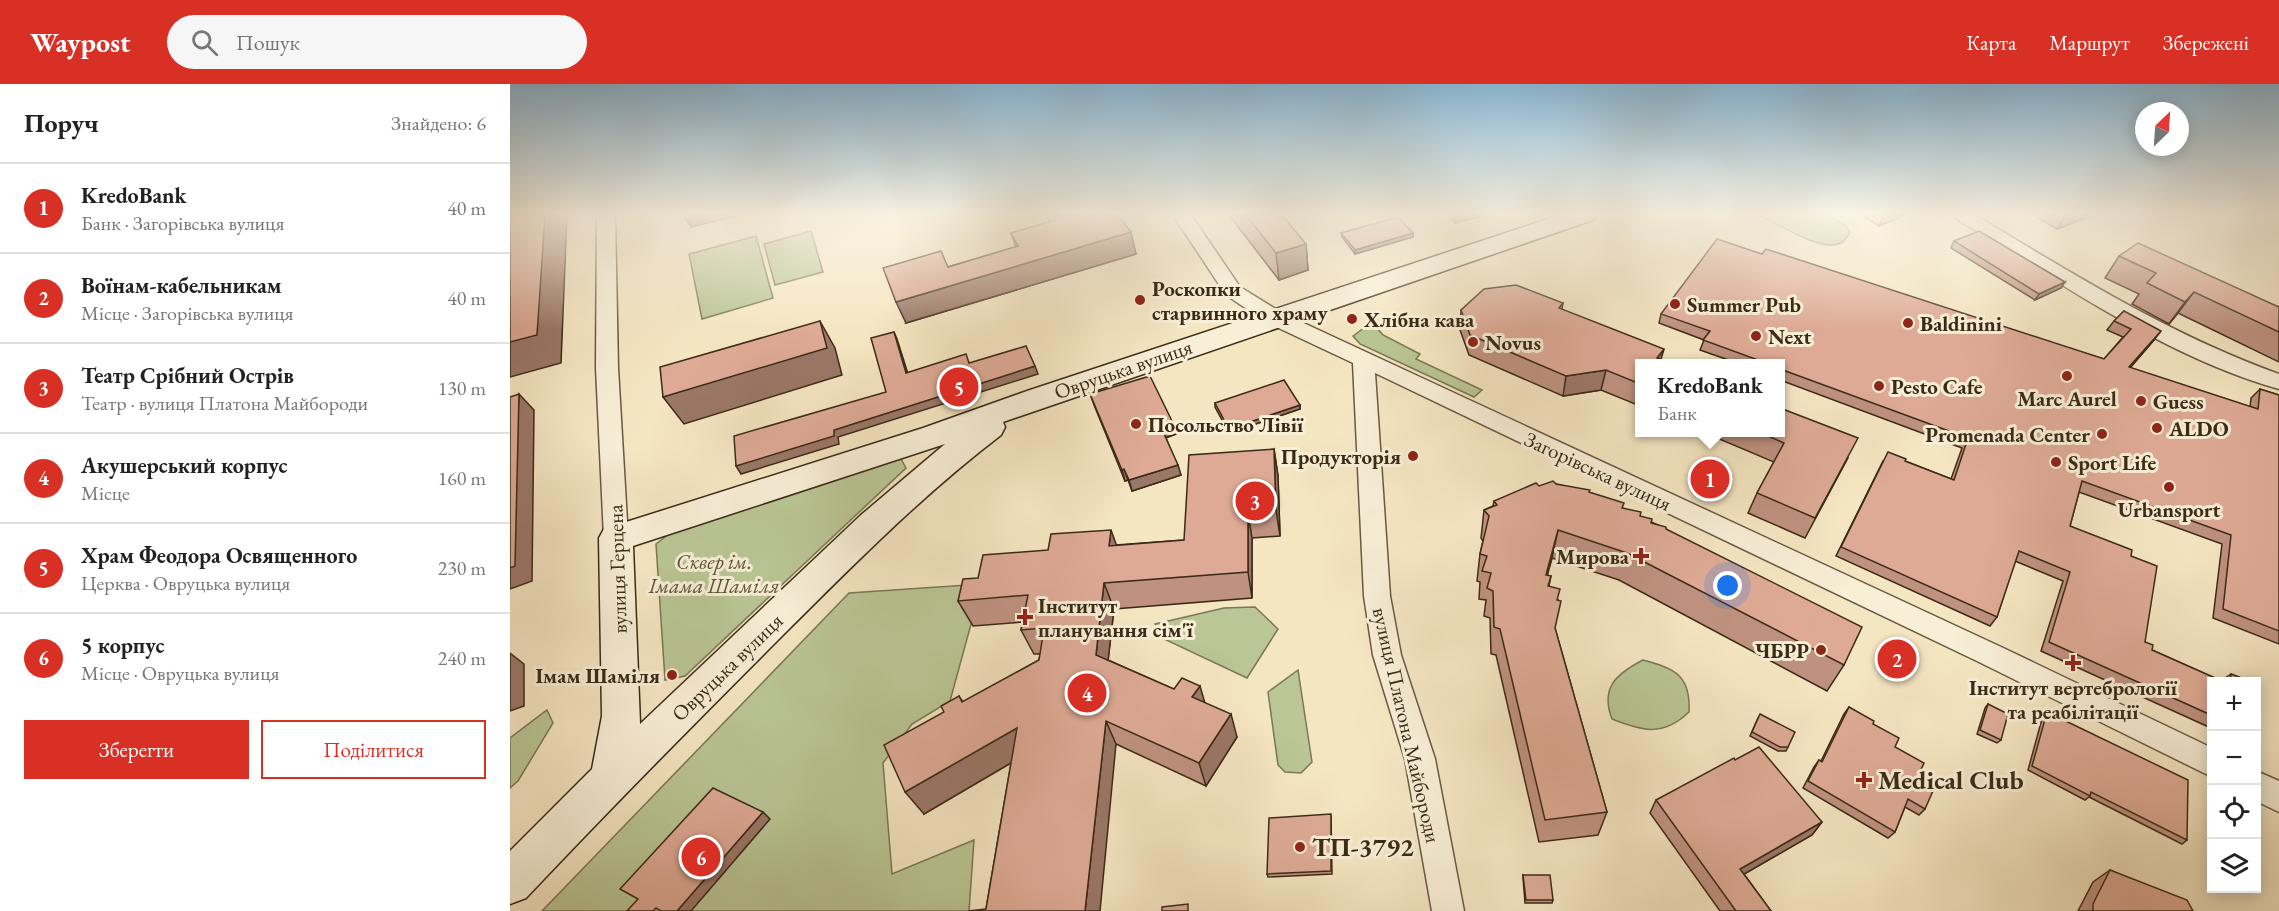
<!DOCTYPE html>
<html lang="uk">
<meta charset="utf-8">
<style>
body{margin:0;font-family:"EB Garamond",serif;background:#f6f6f6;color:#222}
.controls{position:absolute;right:18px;bottom:18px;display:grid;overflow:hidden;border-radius:0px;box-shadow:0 3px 15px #0003}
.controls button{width:54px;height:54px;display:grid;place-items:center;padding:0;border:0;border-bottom:2px solid #e0e0e0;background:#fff;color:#222;font:30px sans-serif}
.compass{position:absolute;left:1625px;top:18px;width:54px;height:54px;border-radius:50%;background:#fff;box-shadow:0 3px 15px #0003;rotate:25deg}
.you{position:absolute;left:1218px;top:502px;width:21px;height:21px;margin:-15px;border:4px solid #fff;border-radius:50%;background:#1a73e8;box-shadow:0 0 0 9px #1a73e833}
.badge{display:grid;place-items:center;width:39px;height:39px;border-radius:50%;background:#d93025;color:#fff;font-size:20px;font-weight:700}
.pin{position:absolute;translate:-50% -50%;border:3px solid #fff;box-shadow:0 2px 6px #0006}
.popup{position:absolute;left:1125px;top:275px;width:150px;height:78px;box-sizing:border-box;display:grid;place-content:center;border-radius:0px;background:#fff;filter:drop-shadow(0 2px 4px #0005);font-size:20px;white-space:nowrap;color:#767676}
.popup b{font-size:22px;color:#222}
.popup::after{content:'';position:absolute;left:50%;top:100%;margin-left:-12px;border:12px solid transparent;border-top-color:#fff}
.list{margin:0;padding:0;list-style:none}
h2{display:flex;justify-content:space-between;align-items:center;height:78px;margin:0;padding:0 24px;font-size:26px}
h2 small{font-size:20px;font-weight:400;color:#767676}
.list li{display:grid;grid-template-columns:39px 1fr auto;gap:18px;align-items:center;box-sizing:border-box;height:90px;padding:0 24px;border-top:2px solid #e0e0e0}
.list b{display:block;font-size:22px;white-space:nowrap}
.list p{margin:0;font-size:20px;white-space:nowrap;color:#767676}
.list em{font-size:20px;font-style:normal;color:#767676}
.actions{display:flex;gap:12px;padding:18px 24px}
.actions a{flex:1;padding:14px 0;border:2px solid #d93025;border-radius:0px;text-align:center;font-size:21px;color:#d93025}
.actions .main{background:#d93025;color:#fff}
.icon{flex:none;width:33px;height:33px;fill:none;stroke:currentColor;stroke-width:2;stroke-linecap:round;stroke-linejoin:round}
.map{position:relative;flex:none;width:1769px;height:827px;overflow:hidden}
header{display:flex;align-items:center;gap:36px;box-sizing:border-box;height:84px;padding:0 30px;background:#d93025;color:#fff}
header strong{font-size:28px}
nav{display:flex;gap:33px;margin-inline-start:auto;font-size:21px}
.search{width:420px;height:54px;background:#f6f6f6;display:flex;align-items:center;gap:15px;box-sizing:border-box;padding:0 21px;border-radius:33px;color:#767676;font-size:22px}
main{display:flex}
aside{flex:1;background:#fff}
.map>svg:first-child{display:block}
.green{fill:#bac695;stroke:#7a7856;stroke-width:1.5}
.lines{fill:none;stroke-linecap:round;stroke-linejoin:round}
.street-casing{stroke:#6a5942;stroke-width:3}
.secondary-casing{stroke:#3b2a17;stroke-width:3}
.street{fill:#f8efd7;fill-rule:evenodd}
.secondary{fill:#f8efd7;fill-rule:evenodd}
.wall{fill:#bf9280;stroke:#3b2a17;stroke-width:1.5}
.shaded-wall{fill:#9b7768;stroke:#3b2a17;stroke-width:1.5}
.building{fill:#deaa95;stroke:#3b2a17;stroke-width:1.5}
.poi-dot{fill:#8f2418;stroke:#f8efd7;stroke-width:2}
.labels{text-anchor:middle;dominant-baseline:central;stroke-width:6;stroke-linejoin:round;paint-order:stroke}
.poi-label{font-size:21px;font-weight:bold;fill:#3b2a17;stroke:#f8efd7;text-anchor:start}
.street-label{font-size:21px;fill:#3b2a17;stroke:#f8efd7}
.park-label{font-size:21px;font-style:italic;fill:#5b5136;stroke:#f8efd7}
.near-poi-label{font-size:26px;font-weight:bold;fill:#3b2a17;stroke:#f8efd7;text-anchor:start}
</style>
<header>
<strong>Waypost</strong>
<div class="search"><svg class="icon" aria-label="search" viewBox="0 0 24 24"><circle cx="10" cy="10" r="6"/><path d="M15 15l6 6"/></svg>Пошук</div>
<nav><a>Карта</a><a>Маршрут</a><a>Збережені</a></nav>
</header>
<main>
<aside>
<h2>Поруч<small>Знайдено: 6</small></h2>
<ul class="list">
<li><span class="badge">1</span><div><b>KredoBank</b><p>Банк · Загорівська вулиця</p></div><em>40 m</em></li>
<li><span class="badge">2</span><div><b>Воїнам-кабельникам</b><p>Місце · Загорівська вулиця</p></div><em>40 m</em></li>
<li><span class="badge">3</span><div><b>Театр Срібний Острів</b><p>Театр · вулиця Платона Майбороди</p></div><em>130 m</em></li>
<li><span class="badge">4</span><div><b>Акушерський корпус</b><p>Місце</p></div><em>160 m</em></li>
<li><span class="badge">5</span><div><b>Храм Феодора Освященного</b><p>Церква · Овруцька вулиця</p></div><em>230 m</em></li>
<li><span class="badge">6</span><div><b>5 корпус</b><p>Місце · Овруцька вулиця</p></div><em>240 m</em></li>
</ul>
<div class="actions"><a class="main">Зберегти</a><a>Поділитися</a></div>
</aside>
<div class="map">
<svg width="1769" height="827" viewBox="0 0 1769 827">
<rect width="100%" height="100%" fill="#f5e6c2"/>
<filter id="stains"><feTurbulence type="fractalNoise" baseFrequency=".00333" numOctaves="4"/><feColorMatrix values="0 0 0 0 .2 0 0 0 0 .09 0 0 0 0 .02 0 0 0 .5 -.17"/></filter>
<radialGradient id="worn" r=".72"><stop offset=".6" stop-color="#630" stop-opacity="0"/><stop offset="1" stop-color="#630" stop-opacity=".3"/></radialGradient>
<g class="green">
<path d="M 1254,131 C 1279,131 1327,123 1340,148 C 1338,152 1334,157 1331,159 C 1312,169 1268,140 1251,132 Z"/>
<path d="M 301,147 L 313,188 L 265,201 L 254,160 Z"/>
<path d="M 246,152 L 263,214 L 192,235 L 179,170 Z"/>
<path d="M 862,238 L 873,251 L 910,270 L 906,275 L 972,306 L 964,313 L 850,260 L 843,252 Z"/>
<path d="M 390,373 L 396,384 L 175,592 L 155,596 L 146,460 L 168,443 Z"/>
<path d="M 472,500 L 440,617 L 402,640 L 373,679 L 382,790 L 464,756 L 459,827 L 32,827 L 339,509 Z"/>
<path d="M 745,523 L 768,545 L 737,594 L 654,555 L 645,540 L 714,524 Z"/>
<path d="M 1133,576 C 1165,584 1181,592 1179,628 C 1153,653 1132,647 1102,635 C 1090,604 1106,590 1133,576 Z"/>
<path d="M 788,586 L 802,678 L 791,689 L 775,688 L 768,681 L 758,608 Z"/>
<path d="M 37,626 L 43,639 L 8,697 L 0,704 L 0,654 Z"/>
</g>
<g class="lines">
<defs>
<g id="street">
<path d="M 87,131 L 105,131 L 108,284 L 118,454 L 115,461 L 106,464 L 97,461 L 94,454 L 86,284 Z"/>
<path d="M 663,131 L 681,131 L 730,203 L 772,229 L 1489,562 L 1702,664 L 1702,693 L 1469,578 L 865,289 L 880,512 L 891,571 L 925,675 L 954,827 L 922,827 L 895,675 L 863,571 L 854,512 L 843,279 L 758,239 L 716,211 Z"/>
<path d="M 1444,131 L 1465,131 C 1563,190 1660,251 1769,290 L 1769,305 C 1657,274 1545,196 1447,135 Z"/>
<path d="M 1746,687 L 1769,697 L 1769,728 L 1746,717 Z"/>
</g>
<path id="secondary" d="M 1050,131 L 1086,131 L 1083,136 L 493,338 L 495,343 L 491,351 C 410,413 339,485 267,557 C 182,642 98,727 16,814 L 0,820 L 0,767 L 82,685 L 92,632 L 89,454 L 94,445 L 413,344 L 517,307 ZM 435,360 L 351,431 L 130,640 L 123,462 Z"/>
</defs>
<use href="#street" class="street-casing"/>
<use href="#secondary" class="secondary-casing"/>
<use href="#street" class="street"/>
<use href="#secondary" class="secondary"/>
</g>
<g class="wall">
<path d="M 536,131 L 608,131 L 626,170 L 396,239 L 438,183 L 506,163 L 501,149 L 540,138 Z"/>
<path d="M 719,131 L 772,131 L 796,160 L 798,186 L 769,196 Z"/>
<path d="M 938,131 L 975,131 L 945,139 Z"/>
<path d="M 1351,131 L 1395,131 L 1369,142 Z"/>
<path d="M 1525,131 L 1583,131 L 1547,145 L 1524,132 Z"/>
<path d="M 831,149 L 903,149 L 903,153 L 845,170 L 832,153 Z"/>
<path d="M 1444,157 L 1551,204 L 1525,216 L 1441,164 Z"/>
<path d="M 1252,170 L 1594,275 L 1613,253 L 1597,246 L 1604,237 L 1614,227 L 1644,256 L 1620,284 L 1740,323 L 1741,314 L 1750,305 L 1769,311 L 1769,560 L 1703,534 L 1712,460 L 1569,408 L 1560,442 L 1621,472 L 1635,558 L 1642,566 L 1711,597 L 1721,590 L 1739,597 L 1701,597 L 1701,644 L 1531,567 L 1553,497 L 1505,477 L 1487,533 L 1480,542 L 1326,472 L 1373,377 L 1395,377 L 1441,395 L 1452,364 L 1270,296 L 1270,279 L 1227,279 L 1190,266 L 1194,256 L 1149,239 L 1151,230 Z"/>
<path d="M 1609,172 L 1769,223 L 1769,278 L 1668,229 L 1659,240 L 1622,220 L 1629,210 L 1595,194 Z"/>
<path d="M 1053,219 L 1052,225 L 1130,279 L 1130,322 L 1091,306 L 1053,312 L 959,271 L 950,246 L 951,226 Z"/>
<path d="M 580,310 L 663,339 L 666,350 L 656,354 L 671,391 L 622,407 L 618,396 L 615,397 L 584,321 Z"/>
<path d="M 705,319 L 790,321 L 790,325 L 719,349 L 705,323 Z"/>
<path d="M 1193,348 L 1270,348 L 1338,374 L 1295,454 L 1238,429 L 1247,409 L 1264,378 Z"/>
<path d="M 764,365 L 768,392 L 770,452 L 742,454 L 742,514 L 604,525 L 598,576 L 695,619 L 727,653 L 696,702 L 606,660 L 476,825 L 501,679 L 414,730 L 434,628 L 449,612 L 453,618 L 529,576 L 530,570 L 524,570 L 511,546 L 513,538 L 463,542 L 448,517 L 468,494 L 606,461 L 674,456 Z"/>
<path d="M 1046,400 L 1079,408 L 1156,445 L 1334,581 L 1317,607 L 1109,496 L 1042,474 L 1037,491 L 1041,492 L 1039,502 L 1048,516 L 1045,544 L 1097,728 L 1088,751 L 1029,758 L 986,571 L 981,570 L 980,534 L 974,532 L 976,516 L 969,515 L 970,498 L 967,497 L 970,470 L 973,457 L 971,454 L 974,426 L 983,422 L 984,417 L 1029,402 Z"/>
<path d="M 1478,620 L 1491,656 L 1487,659 L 1467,650 L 1475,624 Z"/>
<path d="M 1339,623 L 1363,640 L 1409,690 L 1415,725 L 1409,731 L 1395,723 L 1385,748 L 1378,754 L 1293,704 L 1304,683 L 1309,676 L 1311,677 L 1334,630 Z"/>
<path d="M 1537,628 L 1677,756 L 1672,760 L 1579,713 L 1575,716 L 1518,686 L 1533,631 Z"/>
<path d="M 1248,634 L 1278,663 L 1276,667 L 1268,667 L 1240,652 Z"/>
<path d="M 1225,676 L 1312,738 L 1302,751 L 1234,790 L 1261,827 L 1210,827 L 1140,729 L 1146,716 Z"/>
<path d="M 821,733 L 822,790 L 758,793 L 757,790 Z"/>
<path d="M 1600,786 L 1683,827 L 1568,827 L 1583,798 Z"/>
<path d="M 1013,791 L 1043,816 L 1042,819 L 1015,819 L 1013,794 Z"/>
</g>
<g class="shaded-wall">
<path d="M 35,131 L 57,131 L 51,279 L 0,293 L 0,258 Z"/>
<path d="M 173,131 L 230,131 L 181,143 Z"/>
<path d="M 946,131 L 975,131 L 945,139 Z"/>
<path d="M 1374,131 L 1395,131 L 1369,142 Z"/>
<path d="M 1556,131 L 1583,131 L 1547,145 Z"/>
<path d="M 621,148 L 626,170 L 396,239 L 386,218 Z"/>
<path d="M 903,149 L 903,153 L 845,170 L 845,166 Z"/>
<path d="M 796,160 L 798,186 L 769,196 L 766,169 Z"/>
<path d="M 1555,198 L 1551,204 L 1525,216 L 1529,210 Z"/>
<path d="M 1684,208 L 1668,229 L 1659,240 L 1675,218 Z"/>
<path d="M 310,237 L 325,264 L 332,291 L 174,340 L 153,313 Z"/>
<path d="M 1651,247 L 1644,256 L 1612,293 L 1619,283 Z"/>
<path d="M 384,248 L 387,255 L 400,296 L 396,289 Z"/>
<path d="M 1154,265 L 1150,279 L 1147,274 Z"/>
<path d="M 525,282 L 528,290 L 328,353 L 329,360 L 231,390 L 226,382 L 324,346 Z"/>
<path d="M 1096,286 L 1091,306 L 1053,312 L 1056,292 Z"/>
<path d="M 9,310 L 24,326 L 22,497 L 0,505 L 0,484 Z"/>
<path d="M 790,321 L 790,325 L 719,349 L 719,345 Z"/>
<path d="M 663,339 L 666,350 L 654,354 L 651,343 Z"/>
<path d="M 764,365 L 768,392 L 770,452 L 766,426 Z"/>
<path d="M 668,381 L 671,391 L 622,407 L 619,396 Z"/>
<path d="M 614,385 L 618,396 L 615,397 L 612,386 Z"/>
<path d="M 738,428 L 742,454 L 742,514 L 738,488 Z"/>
<path d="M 601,446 L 610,471 L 599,462 Z"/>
<path d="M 1048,446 L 1042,474 L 1030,518 L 1036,491 Z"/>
<path d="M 594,499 L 604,525 L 596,595 L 586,571 Z"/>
<path d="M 0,569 L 14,580 L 14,622 L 0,627 Z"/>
<path d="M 690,602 L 697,626 L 682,613 Z"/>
<path d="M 721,630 L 727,653 L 696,702 L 689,679 Z"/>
<path d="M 596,637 L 606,660 L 590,827 L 575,827 Z"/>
<path d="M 507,644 L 521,667 L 414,730 L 395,708 Z"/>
<path d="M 253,728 L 260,735 L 181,827 L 167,827 Z"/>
<path d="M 1312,738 L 1302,751 L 1222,797 L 1230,785 Z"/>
</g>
<g class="building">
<path d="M 0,131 L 35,131 L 27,251 L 0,258 Z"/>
<path d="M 542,131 L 608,131 L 621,148 L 386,218 L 373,184 L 431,167 L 438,183 L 508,162 L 501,149 L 546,136 Z"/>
<path d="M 736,131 L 772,131 L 796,160 L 766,169 Z"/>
<path d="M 888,133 L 903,149 L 845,166 L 831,149 Z"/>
<path d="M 1469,147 L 1555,198 L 1529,210 L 1444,157 Z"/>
<path d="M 1207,155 L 1252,170 L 1256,165 L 1594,275 L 1621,245 L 1604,237 L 1614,227 L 1651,247 L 1619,283 L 1748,325 L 1750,305 L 1769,311 L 1769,547 L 1713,525 L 1721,451 L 1572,397 L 1560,442 L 1622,466 L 1621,472 L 1647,482 L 1635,558 L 1643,561 L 1642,566 L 1712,597 L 1701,597 L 1701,631 L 1539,558 L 1560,488 L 1509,467 L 1487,533 L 1331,463 L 1378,368 L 1396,375 L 1395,377 L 1444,396 L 1458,354 L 1270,285 L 1270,279 L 1256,279 L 1193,256 L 1200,247 L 1151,230 Z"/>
<path d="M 1628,159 L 1769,223 L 1769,248 L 1684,208 L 1675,218 L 1637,199 L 1646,189 L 1609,172 Z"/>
<path d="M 1006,201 L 1053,219 L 1049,224 L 1154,265 L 1147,274 L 1159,279 L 1130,279 L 1130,300 L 1096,286 L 1056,292 L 960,251 L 951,226 L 974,205 Z"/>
<path d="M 310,237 L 317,264 L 153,313 L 150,283 Z"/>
<path d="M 384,248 L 396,289 L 456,270 L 459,279 L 516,262 L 525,282 L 324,346 L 324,352 L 226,382 L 224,352 L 376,308 L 361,254 Z"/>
<path d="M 640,292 L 663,339 L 651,343 L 668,381 L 619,396 L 614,385 L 612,386 L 580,310 Z"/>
<path d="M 774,296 L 790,321 L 719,345 L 705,319 Z"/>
<path d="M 9,310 L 5,482 L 0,484 L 0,313 Z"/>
<path d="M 1270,324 L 1348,354 L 1305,434 L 1247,409 L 1274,359 L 1249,348 L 1270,348 Z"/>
<path d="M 764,365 L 766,426 L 738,428 L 738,488 L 594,499 L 586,571 L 664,605 L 672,594 L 690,602 L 682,613 L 721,630 L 689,679 L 596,637 L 575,827 L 458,827 L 476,825 L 507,644 L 395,708 L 374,661 L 434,628 L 431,622 L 449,612 L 452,618 L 529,576 L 534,544 L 511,546 L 518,511 L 448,517 L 453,495 L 468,494 L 473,471 L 538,466 L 541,450 L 601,446 L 599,462 L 674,456 L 679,371 Z"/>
<path d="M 1043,397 L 1046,400 L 1080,406 L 1079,408 L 1114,419 L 1112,424 L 1131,428 L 1130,432 L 1142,435 L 1141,439 L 1156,443 L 1156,445 L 1352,543 L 1334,581 L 1117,469 L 1048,446 L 1036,491 L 1041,492 L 1038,502 L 1050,505 L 1047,516 L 1051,517 L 1045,544 L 1097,728 L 1035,736 L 990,545 L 984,543 L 983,507 L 977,504 L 981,489 L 972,487 L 977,472 L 970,470 L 979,432 L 974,426 L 987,421 L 984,417 L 1026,399 L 1029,402 Z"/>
<path d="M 1721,590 L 1739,597 L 1720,597 Z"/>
<path d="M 1478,620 L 1498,630 L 1491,656 L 1470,646 Z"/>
<path d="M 1339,623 L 1364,637 L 1363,640 L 1389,654 L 1385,663 L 1414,679 L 1409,690 L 1426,700 L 1415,725 L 1398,715 L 1385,748 L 1298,697 L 1309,676 L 1312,678 Z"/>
<path d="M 1537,628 L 1678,696 L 1677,756 L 1581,708 L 1580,712 L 1522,682 Z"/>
<path d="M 1250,630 L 1285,648 L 1278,663 L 1270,663 L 1242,648 Z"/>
<path d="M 1249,663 L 1312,738 L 1230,785 L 1261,827 L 1226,827 L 1146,716 L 1224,674 L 1225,676 Z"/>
<path d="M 203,704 L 253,728 L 167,827 L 151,827 L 146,824 L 143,827 L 117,827 L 128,815 L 110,805 Z"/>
<path d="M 821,730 L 821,787 L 757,790 L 759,734 Z"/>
<path d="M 1600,786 L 1677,816 L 1683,827 L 1583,827 L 1583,820 Z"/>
<path d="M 1013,791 L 1040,791 L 1043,816 L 1016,816 Z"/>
<path d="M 678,820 L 678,827 L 652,827 L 652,823 Z"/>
</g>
<linearGradient id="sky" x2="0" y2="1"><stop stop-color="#8ab8d6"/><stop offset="0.53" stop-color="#faf4e4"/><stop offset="1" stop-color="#faf4e4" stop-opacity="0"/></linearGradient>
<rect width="1769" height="246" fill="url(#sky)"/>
<g class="poi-dot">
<circle cx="630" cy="216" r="6"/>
<circle cx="1165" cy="220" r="6"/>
<circle cx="842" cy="235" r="6"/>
<circle cx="1398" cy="239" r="6"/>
<circle cx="1246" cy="252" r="6"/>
<circle cx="963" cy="258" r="6"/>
<circle cx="1557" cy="292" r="6"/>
<circle cx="1369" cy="302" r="6"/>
<circle cx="1631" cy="317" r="6"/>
<circle cx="626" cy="340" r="6"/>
<circle cx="1647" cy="344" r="6"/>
<circle cx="1592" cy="350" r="6"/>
<circle cx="903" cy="372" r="6"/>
<circle cx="1546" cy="378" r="6"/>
<circle cx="1659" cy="403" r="6"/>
<path d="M1128 463h6v6h6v6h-6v6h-6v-6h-6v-6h6z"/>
<path d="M512 524h6v6h6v6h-6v6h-6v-6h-6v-6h6z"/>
<circle cx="1311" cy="566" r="6"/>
<path d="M1560 570h6v6h6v6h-6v6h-6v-6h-6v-6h6z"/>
<circle cx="162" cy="591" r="6"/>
<path d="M1351 687h6v6h6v6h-6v6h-6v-6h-6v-6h6z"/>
<circle cx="790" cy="763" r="6"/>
</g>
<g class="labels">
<g class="poi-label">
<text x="642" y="204">Роскопки<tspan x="642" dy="24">старвинного храму</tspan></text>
<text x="1177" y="220">Summer Pub</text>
<text x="854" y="235">Хлібна кава</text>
<text x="1410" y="239">Baldinini</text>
<text x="1258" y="252">Next</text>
<text x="975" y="258">Novus</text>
<text x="1381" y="302">Pesto Cafe</text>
<text x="1557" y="314" text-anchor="middle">Marc Aurel</text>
<text x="1643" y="317">Guess</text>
<text x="638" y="340">Посольство Лівії</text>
<text x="1659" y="344">ALDO</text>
<text x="1580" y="350" text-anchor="end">Promenada Center</text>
<text x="891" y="372" text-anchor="end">Продукторія</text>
<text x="1558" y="378">Sport Life</text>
<text x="1659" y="425" text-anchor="middle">Urbansport</text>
<text x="1119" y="472" text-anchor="end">Мирова</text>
<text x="528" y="521">Інститут<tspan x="528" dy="24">планування сім'ї</tspan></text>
<text x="1299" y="566" text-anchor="end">ЧБРР</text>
<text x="150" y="591" text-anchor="end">Імам Шаміля</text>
<text x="1563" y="603" text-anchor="middle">Інститут вертебрології<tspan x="1563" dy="24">та реабілітації</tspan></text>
</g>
<g class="street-label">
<text transform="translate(613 285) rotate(-19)">Овруцька вулиця</text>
<text transform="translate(1088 387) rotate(25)">Загорівська вулиця</text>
<text transform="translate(107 485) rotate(-92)">вулиця Герцена</text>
<text transform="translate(217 583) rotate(-44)">Овруцька вулиця</text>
<text transform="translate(897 641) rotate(77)">вулиця Платона Майбороди</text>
</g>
<g class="park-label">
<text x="204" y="477">Сквер ім.<tspan x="204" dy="24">Імама Шаміля</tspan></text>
</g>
<g class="near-poi-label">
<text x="1368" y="696">Medical Club</text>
<text x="802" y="763">ТП-3792</text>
</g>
</g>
<rect width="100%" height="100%" filter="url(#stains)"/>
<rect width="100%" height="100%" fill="url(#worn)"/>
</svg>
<div class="controls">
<button>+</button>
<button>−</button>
<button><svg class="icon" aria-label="locate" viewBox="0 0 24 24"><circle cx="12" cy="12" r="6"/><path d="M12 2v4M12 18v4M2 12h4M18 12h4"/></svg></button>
<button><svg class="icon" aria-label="layers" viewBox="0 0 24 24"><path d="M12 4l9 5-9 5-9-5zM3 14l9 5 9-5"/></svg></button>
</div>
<svg class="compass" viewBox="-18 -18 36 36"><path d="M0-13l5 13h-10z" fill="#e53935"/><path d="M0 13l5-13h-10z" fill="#767676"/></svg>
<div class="you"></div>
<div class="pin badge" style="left:1200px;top:395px">1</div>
<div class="popup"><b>KredoBank</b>Банк</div>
<div class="pin badge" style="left:1387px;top:575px">2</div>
<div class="pin badge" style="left:745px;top:417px">3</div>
<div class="pin badge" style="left:577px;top:609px">4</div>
<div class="pin badge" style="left:449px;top:303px">5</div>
<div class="pin badge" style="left:191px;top:773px">6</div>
</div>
</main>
